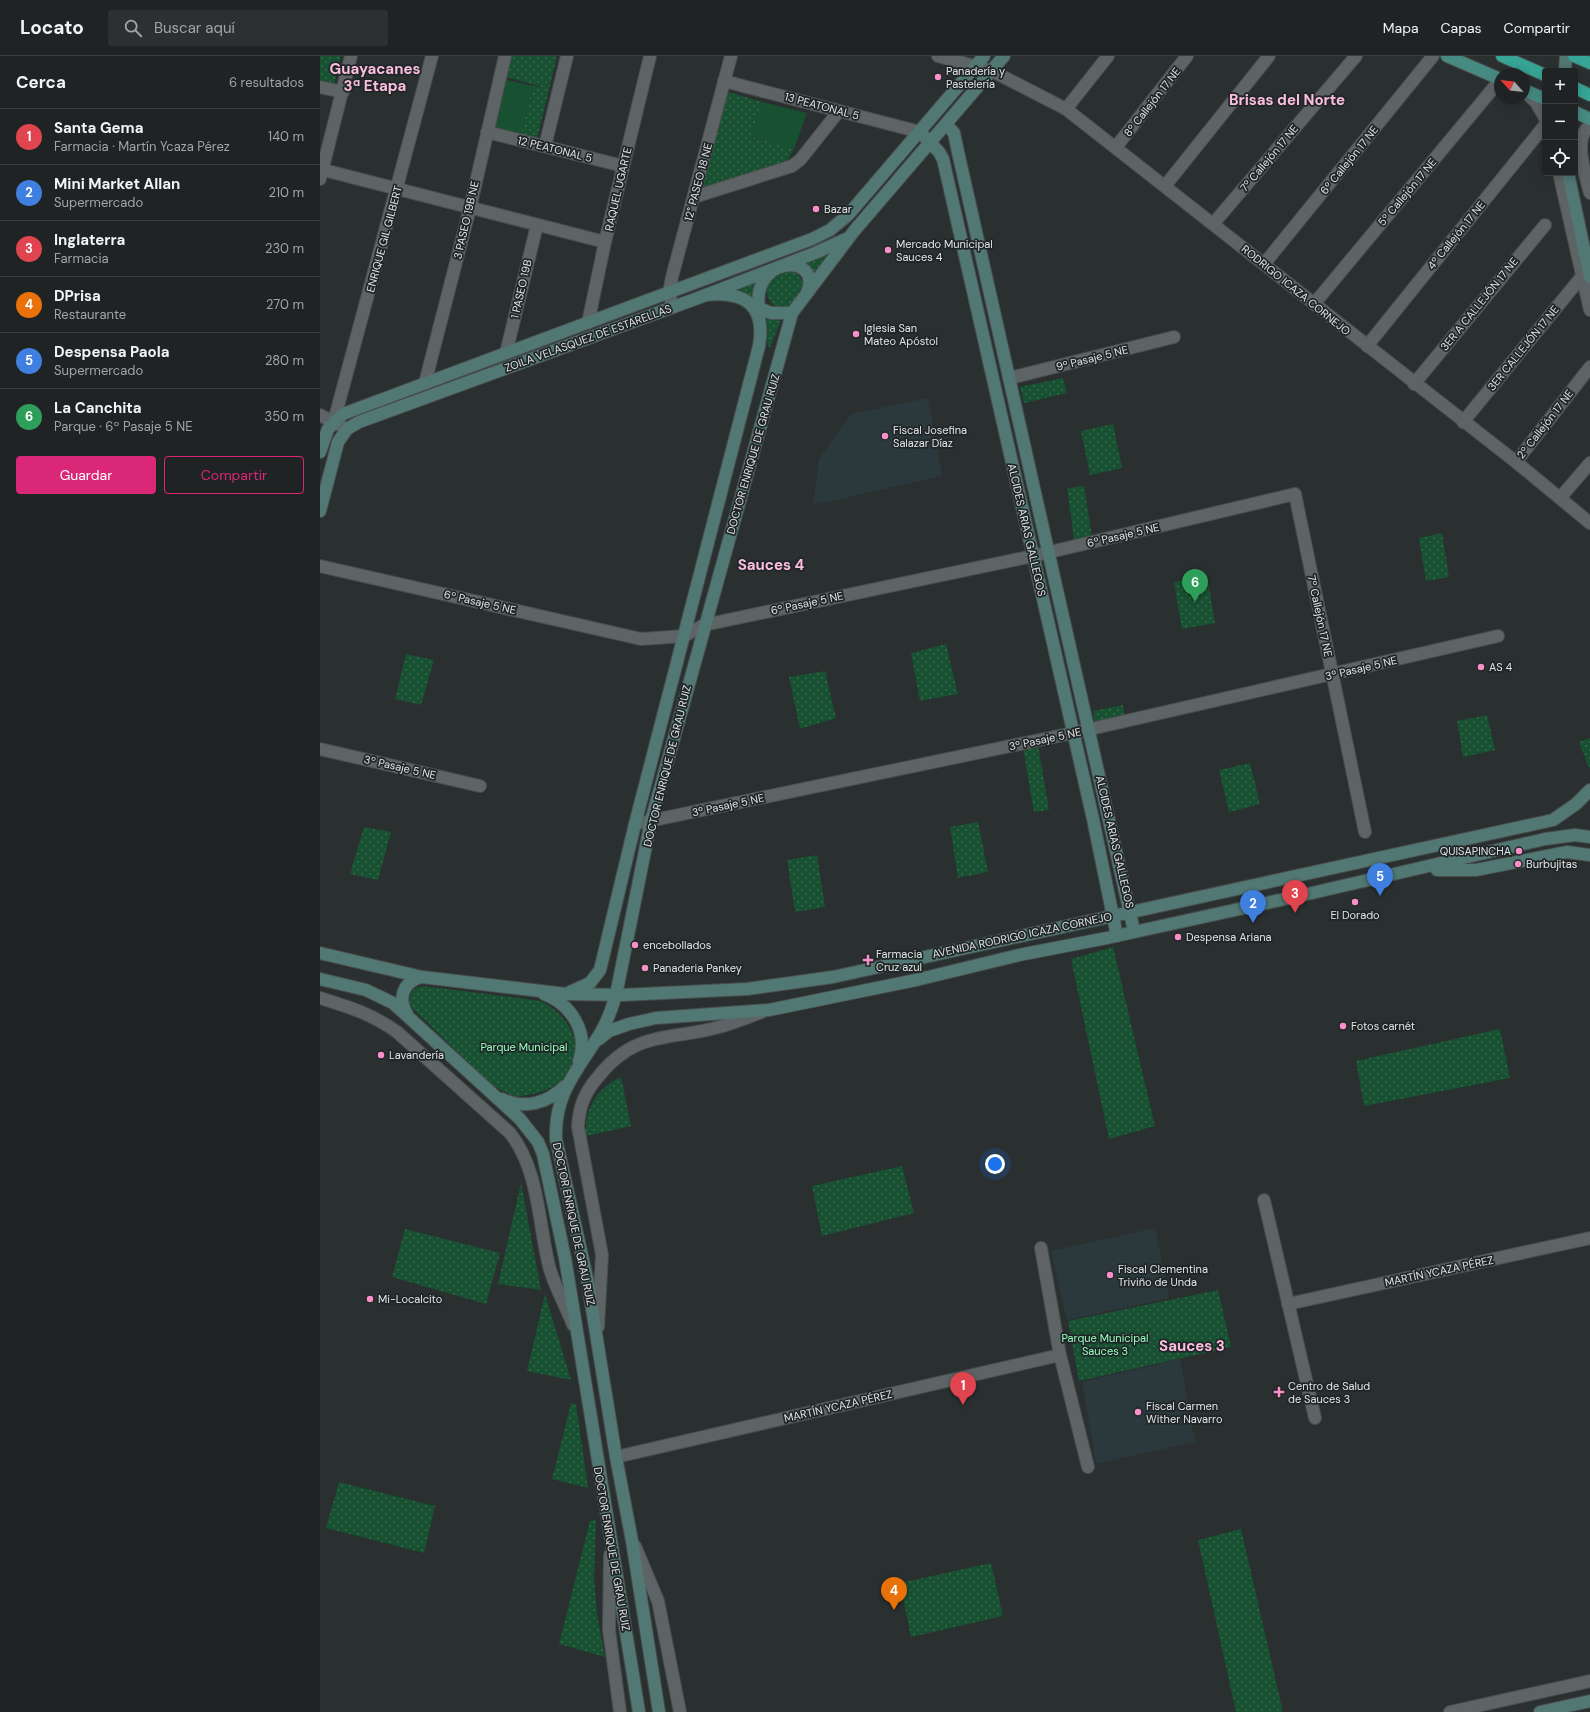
<!DOCTYPE html>
<html lang="es">
<meta charset="utf-8">
<style>
body{margin:0;font-family:"DM Sans",sans-serif;background:#2d2f31;color:#f1f3f6}
.controls{position:absolute;right:12px;top:12px;display:grid;overflow:hidden;border-radius:4px;box-shadow:0 2px 10px #0003}
.controls button{width:36px;height:36px;display:grid;place-items:center;padding:0;border:0;border-bottom:1px solid #3d4041;background:#202324;color:#f1f3f6;font:20px sans-serif}
.compass{position:absolute;left:1174px;top:12px;width:36px;height:36px;border-radius:50%;background:#202324;box-shadow:0 2px 10px #0003;rotate:297deg}
.you{position:absolute;left:675px;top:1108px;width:14px;height:14px;margin:-10px;border:3px solid #fff;border-radius:50%;background:#1a73e8;box-shadow:0 0 0 6px #1a73e833}
.badge{display:grid;place-items:center;width:26px;height:26px;border-radius:50%;background:#db2777;color:#fff;font-size:13px;font-weight:700}
.pin{position:absolute;translate:-50% -33px;filter:drop-shadow(0 1px 2px #0008)}
.pin::after{content:'';position:absolute;top:21px;width:14px;height:12px;background:inherit;clip-path:polygon(0 0,100% 0,50% 100%)}
.list{margin:0;padding:0;list-style:none}
h2{display:flex;justify-content:space-between;align-items:center;height:52px;margin:0;padding:0 16px;font-size:17px}
h2 small{font-size:13px;font-weight:400;color:#a2a4a6}
.list li{display:grid;grid-template-columns:26px 1fr auto;gap:12px;align-items:center;box-sizing:border-box;height:56px;padding:0 16px;border-top:1px solid #3d4041}
.list b{display:block;font-size:15px;white-space:nowrap}
.list p{margin:0;font-size:13px;white-space:nowrap;color:#a2a4a6}
.list em{font-size:13px;font-style:normal;color:#a2a4a6}
.actions{display:flex;gap:8px;padding:12px 16px}
.actions a{flex:1;padding:9px 0;border:1px solid #db2777;border-radius:4px;text-align:center;font-size:14px;color:#db2777}
.actions .main{background:#db2777;color:#fff}
.icon{flex:none;width:22px;height:22px;fill:none;stroke:currentColor;stroke-width:2;stroke-linecap:round;stroke-linejoin:round}
.map{position:relative;flex:none;width:1270px;height:1656px;overflow:hidden}
header{display:flex;align-items:center;gap:24px;box-sizing:border-box;height:56px;padding:0 20px;background:#202324;border-bottom:1px solid #3d4041}
header strong{font-size:19px}
nav{display:flex;gap:22px;margin-inline-start:auto;font-size:14px}
.search{width:280px;height:36px;background:#2d2f31;display:flex;align-items:center;gap:10px;box-sizing:border-box;padding:0 14px;border-radius:4px;color:#a2a4a6;font-size:15px}
main{display:flex}
aside{flex:1;background:#202324}
.map>svg:first-child{display:block}
.built{fill:#2c393c}
.green{fill:#175131}
.park{fill:url(#park-dots)}
.lines{fill:none;stroke-linecap:round;stroke-linejoin:round}
.street-casing{stroke:#484d4d;stroke-width:14}
.secondary-casing{stroke:#484d4d;stroke-width:14}
.primary-casing{stroke:#484d4d;stroke-width:14}
.highway-casing{stroke:#484d4d;stroke-width:14}
.street{stroke:#5e6465;stroke-width:12}
.secondary{stroke:#527874;stroke-width:12}
.primary{stroke:#468b82;stroke-width:12}
.highway{stroke:#36a596;stroke-width:12}
.poi-dot{fill:#f98fc8;stroke:#202627;stroke-width:1.5}
.labels{text-anchor:middle;dominant-baseline:central;stroke-width:3.5;stroke-linejoin:round;paint-order:stroke}
.poi-label{font-size:11px;fill:#e1e4e5;stroke:#202627;text-anchor:start}
.street-label{font-size:11px;fill:#e1e4e5;stroke:#202627}
.park-label{font-size:11px;fill:#94ffbb;stroke:#202627}
.district-label{font-size:15px;font-weight:bold;fill:#fbbedd;stroke:#202627}
</style>
<header>
<strong>Locato</strong>
<div class="search"><svg class="icon" aria-label="search" viewBox="0 0 24 24"><circle cx="10" cy="10" r="6"/><path d="M15 15l6 6"/></svg>Buscar aquí</div>
<nav><a>Mapa</a><a>Capas</a><a>Compartir</a></nav>
</header>
<main>
<aside>
<h2>Cerca<small>6 resultados</small></h2>
<ul class="list">
<li><span class="badge" style="background:#e0444e">1</span><div><b>Santa Gema</b><p>Farmacia · Martín Ycaza Pérez</p></div><em>140 m</em></li>
<li><span class="badge" style="background:#3f7fe0">2</span><div><b>Mini Market Allan</b><p>Supermercado</p></div><em>210 m</em></li>
<li><span class="badge" style="background:#e0444e">3</span><div><b>Inglaterra</b><p>Farmacia</p></div><em>230 m</em></li>
<li><span class="badge" style="background:#e8710a">4</span><div><b>DPrisa</b><p>Restaurante</p></div><em>270 m</em></li>
<li><span class="badge" style="background:#3f7fe0">5</span><div><b>Despensa Paola</b><p>Supermercado</p></div><em>280 m</em></li>
<li><span class="badge" style="background:#2e9e5b">6</span><div><b>La Canchita</b><p>Parque · 6º Pasaje 5 NE</p></div><em>350 m</em></li>
</ul>
<div class="actions"><a class="main">Guardar</a><a>Compartir</a></div>
</aside>
<div class="map">
<svg width="1270" height="1656" viewBox="0 0 1270 1656">
<defs>
<pattern id="park-dots" width="8" height="8" patternUnits="userSpaceOnUse"><rect width="8" height="8" fill="#175131"/><path d="M2 2h.1M6 6h.1" fill="none" stroke="#386a4f" stroke-width="1.8" stroke-linecap="round"/></pattern>
</defs>
<rect width="100%" height="100%" fill="#2a2f30"/>
<g class="built">
<path d="M 608,342 L 622,420 L 493,449 L 499,403 L 531,358 Z"/>
<path d="M 835,1172 L 849,1242 L 747,1264 L 731,1195 Z"/>
<path d="M 860,1303 L 875,1386 L 776,1408 L 762,1326 Z"/>
</g>
<g class="green">
<path d="M 182,23 L 213,30 L 201,78 L 171,70 Z"/>
<path d="M 442,46 L 487,57 L 474,93 L 431,81 Z"/>
</g>
<g class="park">
<path d="M 0,0 L 21,0 L 14,29 L 0,26 Z"/>
<path d="M 188,0 L 237,0 L 217,83 L 201,78 L 213,30 L 222,31 L 183,20 Z"/>
<path d="M 402,34 L 442,46 L 431,81 L 474,93 L 466,107 L 378,135 Z"/>
<path d="M 507,198 L 509,202 L 493,221 L 482,208 Z"/>
<path d="M 469,214 L 479,219 L 484,230 C 479,236 474,246 468,250 C 455,260 438,236 452,222 C 456,218 464,216 469,214 Z"/>
<path d="M 438,225 L 434,244 L 419,234 L 419,232 Z"/>
<path d="M 446,261 L 461,265 L 450,291 L 448,290 L 444,262 Z"/>
<path d="M 743,322 L 747,337 L 704,347 L 700,331 Z"/>
<path d="M 793,368 L 802,412 L 770,419 L 761,375 Z"/>
<path d="M 764,430 L 772,480 L 754,483 L 747,432 Z"/>
<path d="M 1122,477 L 1129,521 L 1106,525 L 1099,482 Z"/>
<path d="M 887,519 L 895,567 L 862,573 L 854,526 Z"/>
<path d="M 626,588 L 638,638 L 600,645 L 591,597 Z"/>
<path d="M 86,598 L 114,604 L 101,649 L 75,643 Z"/>
<path d="M 505,615 L 516,662 L 480,673 L 469,621 Z"/>
<path d="M 803,649 L 805,661 L 775,666 L 773,655 Z"/>
<path d="M 1167,659 L 1175,694 L 1143,701 L 1137,665 Z"/>
<path d="M 1270,682 L 1270,710 L 1269,712 L 1259,686 Z"/>
<path d="M 718,689 L 729,754 L 714,756 L 703,692 Z"/>
<path d="M 930,707 L 940,748 L 909,756 L 899,714 Z"/>
<path d="M 658,766 L 668,816 L 638,822 L 630,771 Z"/>
<path d="M 44,771 L 71,776 L 58,824 L 30,818 Z"/>
<path d="M 497,799 L 505,851 L 475,856 L 467,804 Z"/>
<path d="M 793,891 L 835,1070 L 789,1083 L 751,903 Z"/>
<path d="M 104,930 L 221,945 C 269,970 268,1026 213,1038 C 204,1040 197,1042 189,1038 C 170,1031 156,1014 141,1000 C 125,984 108,967 91,951 C 87,940 92,931 104,930 Z"/>
<path d="M 1180,973 L 1190,1022 L 1044,1050 L 1036,1005 Z"/>
<path d="M 301,1021 L 311,1070 L 266,1080 C 264,1053 276,1033 301,1021 Z"/>
<path d="M 582,1110 L 594,1157 L 502,1180 L 492,1130 Z"/>
<path d="M 201,1127 L 221,1234 L 178,1228 Z"/>
<path d="M 85,1173 L 180,1197 L 166,1248 L 72,1221 Z"/>
<path d="M 898,1234 L 911,1291 L 759,1325 L 748,1265 Z"/>
<path d="M 225,1238 L 251,1324 L 207,1315 Z"/>
<path d="M 251,1347 L 256,1348 L 268,1432 L 232,1423 Z"/>
<path d="M 19,1426 L 115,1450 L 104,1497 L 6,1472 Z"/>
<path d="M 276,1464 L 274,1523 L 277,1559 L 285,1601 L 239,1588 L 270,1465 Z"/>
<path d="M 921,1473 L 963,1656 L 916,1656 L 878,1484 Z"/>
<path d="M 671,1507 L 683,1560 L 591,1581 L 580,1527 Z"/>
</g>
<g class="lines">
<defs>
<g id="street">
<path d="M 618,0 L 672,15 L 746,53 L 1196,406 L 1270,467"/>
<path d="M 404,25 L 600,76"/>
<path d="M 0,31 L 23,36"/>
<path d="M 1204,35 L 1216,46 L 1225,62"/>
<path d="M 746,53 L 788,0"/>
<path d="M 1270,70 C 1252,81 1266,121 1270,137"/>
<path d="M 167,76 L 303,110"/>
<path d="M 225,90 L 247,0"/>
<path d="M 796,91 L 867,0"/>
<path d="M 0,113 L 285,186"/>
<path d="M 1239,117 L 1270,254"/>
<path d="M 0,123 L 31,0"/>
<path d="M 845,130 L 949,0"/>
<path d="M 374,141 L 472,110 L 480,104 L 519,55"/>
<path d="M 893,168 L 1036,0"/>
<path d="M 944,208 L 1113,0"/>
<path d="M 994,248 L 1180,24"/>
<path d="M 353,251 L 349,237 L 352,221 L 411,0"/>
<path d="M 268,267 L 285,186 L 330,0"/>
<path d="M 1047,290 L 1225,69"/>
<path d="M 186,297 L 217,169"/>
<path d="M 690,322 L 854,281"/>
<path d="M 105,327 L 150,152 L 185,0"/>
<path d="M 1094,328 L 1225,169"/>
<path d="M 0,359 L 27,373"/>
<path d="M 14,365 L 112,0"/>
<path d="M 1143,366 L 1263,219"/>
<path d="M 1196,406 L 1270,311"/>
<path d="M 1240,442 L 1270,407"/>
<path d="M 0,510 L 321,583 L 364,580 L 384,569 L 713,500 L 975,438 L 1045,776"/>
<path d="M 0,693 L 160,730"/>
<path d="M 315,768 L 753,677 L 1178,580"/>
<path d="M 0,942 C 29,951 52,958 77,976 L 190,1077 C 219,1114 218,1165 229,1210 C 234,1230 246,1250 253,1269"/>
<path d="M 944,1144 L 995,1362"/>
<path d="M 721,1192 L 740,1299 L 768,1411"/>
<path d="M 968,1248 L 1270,1182"/>
<path d="M 278,1271 L 282,1199 L 258,1071 C 259,1050 265,1036 278,1021 C 315,974 348,985 399,971 C 414,967 428,961 442,956"/>
<path d="M 296,1401 L 740,1299"/>
<path d="M 315,1490 L 338,1545 L 360,1656"/>
<path d="M 290,1499 L 289,1574 L 300,1656"/>
<path d="M 1130,1656 L 1270,1625"/>
</g>
<g id="secondary">
<path d="M 1245,15 L 1246,0"/>
<path d="M 626,68 L 634,77 L 638,96 L 814,875"/>
<path d="M 600,76 L 619,96 L 623,103 L 773,763 L 797,880"/>
<path d="M 1248,117 L 1270,221"/>
<path d="M 434,250 L 451,257 L 472,257"/>
<path d="M 440,259 C 426,198 504,196 487,237"/>
<path d="M 0,396 L 8,373 L 23,358 L 492,183 L 510,174 L 528,159 L 664,0"/>
<path d="M 0,455 L 18,386 L 27,373 L 39,366 L 378,242 L 495,197 L 526,183"/>
<path d="M 1117,814 L 1156,814 L 1247,796 L 1270,799"/>
<path d="M 0,897 L 102,921 L 246,938 L 302,939 L 427,933 L 513,921 L 1233,764 L 1256,748 L 1270,734"/>
<path d="M 0,923 L 46,934 L 73,947 L 200,1063 L 218,1086 L 223,1098 L 245,1202 L 319,1656"/>
<path d="M 250,936 L 270,927 L 280,914 L 315,768 L 439,290 C 446,249 425,235 386,239"/>
<path d="M 224,938 C 251,948 269,976 259,1005"/>
<path d="M 87,958 C 77,941 84,925 102,921"/>
<path d="M 279,983 L 289,975 L 309,968 L 336,962 L 449,954 L 596,924 L 699,899 L 787,882 L 992,837 L 1225,783 L 1255,779 L 1270,781"/>
<path d="M 182,1043 C 204,1054 228,1047 245,1030"/>
<path d="M 339,1656 L 312,1485 L 296,1401 L 267,1222 L 236,1083 C 234,1036 259,1013 281,976 C 288,964 292,952 296,939 L 331,765 L 472,257 L 534,175 L 684,0"/>
<path d="M 1220,1656 L 1270,1645"/>
</g>
<g id="primary">
<path d="M 1127,0 L 1180,23"/>
<path d="M 1204,34 L 1225,43"/>
<path d="M 1255,56 L 1270,63"/>
</g>
<g id="highway">
<path d="M 1182,0 L 1225,19"/>
<path d="M 1254,0 L 1270,7"/>
<path d="M 1255,32 L 1270,39"/>
</g>
</defs>
<use href="#street" class="street-casing"/>
<use href="#secondary" class="secondary-casing"/>
<use href="#primary" class="primary-casing"/>
<use href="#highway" class="highway-casing"/>
<use href="#street" class="street"/>
<use href="#secondary" class="secondary"/>
<use href="#primary" class="primary"/>
<use href="#highway" class="highway"/>
</g>
<g class="poi-dot">
<circle cx="618" cy="21" r="4"/>
<circle cx="496" cy="153" r="4"/>
<circle cx="568" cy="194" r="4"/>
<circle cx="536" cy="278" r="4"/>
<circle cx="565" cy="380" r="4"/>
<circle cx="1161" cy="611" r="4"/>
<circle cx="1199" cy="795" r="4"/>
<circle cx="1198" cy="808" r="4"/>
<circle cx="1035" cy="846" r="4"/>
<circle cx="858" cy="881" r="4"/>
<circle cx="315" cy="889" r="4"/>
<path d="M546 898h4v4h4v4h-4v4h-4v-4h-4v-4h4z"/>
<circle cx="325" cy="912" r="4"/>
<circle cx="1023" cy="970" r="4"/>
<circle cx="61" cy="999" r="4"/>
<circle cx="790" cy="1219" r="4"/>
<circle cx="50" cy="1243" r="4"/>
<path d="M957 1330h4v4h4v4h-4v4h-4v-4h-4v-4h4z"/>
<circle cx="818" cy="1356" r="4"/>
</g>
<g class="labels">
<g class="poi-label">
<text x="626" y="15">Panadería y<tspan x="626" dy="13">Pastelería</tspan></text>
<text x="504" y="153">Bazar</text>
<text x="576" y="188">Mercado Municipal<tspan x="576" dy="13">Sauces 4</tspan></text>
<text x="544" y="272">Iglesia San<tspan x="544" dy="13">Mateo Apóstol</tspan></text>
<text x="573" y="374">Fiscal Josefina<tspan x="573" dy="13">Salazar Díaz</tspan></text>
<text x="1169" y="611">AS 4</text>
<text x="1191" y="795" text-anchor="end">QUISAPINCHA</text>
<text x="1206" y="808">Burbujitas</text>
<text x="1035" y="859" text-anchor="middle">El Dorado</text>
<text x="866" y="881">Despensa Ariana</text>
<text x="323" y="889">encebollados</text>
<text x="556" y="898">Farmacia<tspan x="556" dy="13">Cruz azul</tspan></text>
<text x="333" y="912">Panaderia Pankey</text>
<text x="1031" y="970">Fotos carnét</text>
<text x="69" y="999">Lavandería</text>
<text x="798" y="1213">Fiscal Clementina<tspan x="798" dy="13">Triviño de Unda</tspan></text>
<text x="58" y="1243">Mi-Localcito</text>
<text x="968" y="1330">Centro de Salud<tspan x="968" dy="13">de Sauces 3</tspan></text>
<text x="826" y="1350">Fiscal Carmen<tspan x="826" dy="13">Wither Navarro</tspan></text>
</g>
<g class="street-label">
<text transform="translate(832 46) rotate(-52)">8º Callejón 17 NE</text>
<text transform="translate(502 50) rotate(15)">13 PEATONAL 5</text>
<text transform="translate(235 93) rotate(14)">12 PEATONAL 5</text>
<text transform="translate(949 102) rotate(-50)">7º Callejón 17 NE</text>
<text transform="translate(1029 104) rotate(-51)">6º Callejón 17 NE</text>
<text transform="translate(378 126) rotate(-75)">12° PASEO 18 NE</text>
<text transform="translate(298 133) rotate(-77)">RAQUEL UGARTE</text>
<text transform="translate(1087 136) rotate(-50)">5º Callejón 17 NE</text>
<text transform="translate(146 164) rotate(-77)">3 PASEO 19B NE</text>
<text transform="translate(1136 179) rotate(-51)">4º Callejón 17 NE</text>
<text transform="translate(64 183) rotate(-75)">ENRIQUE GIL GILBERT</text>
<text transform="translate(201 233) rotate(-77)">1 PASEO 19B</text>
<text transform="translate(976 234) rotate(39)">RODRIGO ICAZA CORNEJO</text>
<text transform="translate(1159 248) rotate(-51)">3ER A CALLEJÓN 17 NE</text>
<text transform="translate(268 282) rotate(-20)">ZOILA VELASQUEZ DE ESTARELLAS</text>
<text transform="translate(1203 292) rotate(-51)">3ER CALLEJÓN 17 NE</text>
<text transform="translate(772 302) rotate(-14)">9º Pasaje 5 NE</text>
<text transform="translate(1225 368) rotate(-52)">2º Callejón 17 NE</text>
<text transform="translate(433 398) rotate(-74)">DOCTOR ENRIQUE DE GRAU RUIZ</text>
<text transform="translate(707 474) rotate(77)">ALCIDES ARIAS GALLEGOS</text>
<text transform="translate(803 479) rotate(-13)">6º Pasaje 5 NE</text>
<text transform="translate(160 546) rotate(13)">6º Pasaje 5 NE</text>
<text transform="translate(487 547) rotate(-12)">6º Pasaje 5 NE</text>
<text transform="translate(1000 560) rotate(78)">7º Callejón 17 NE</text>
<text transform="translate(1041 612) rotate(-13)">3º Pasaje 5 NE</text>
<text transform="translate(725 683) rotate(-12)">3º Pasaje 5 NE</text>
<text transform="translate(347 710) rotate(-76)">DOCTOR ENRIQUE DE GRAU RUIZ</text>
<text transform="translate(80 711) rotate(13)">3º Pasaje 5 NE</text>
<text transform="translate(408 749) rotate(-12)">3º Pasaje 5 NE</text>
<text transform="translate(795 786) rotate(77)">ALCIDES ARIAS GALLEGOS</text>
<text transform="translate(702 879) rotate(-12)">AVENIDA RODRIGO ICAZA CORNEJO</text>
<text transform="translate(254 1168) rotate(78)">DOCTOR ENRIQUE DE GRAU RUIZ</text>
<text transform="translate(1119 1215) rotate(-12)">MARTÍN YCAZA PÉREZ</text>
<text transform="translate(518 1350) rotate(-13)">MARTÍN YCAZA PÉREZ</text>
<text transform="translate(292 1493) rotate(80)">DOCTOR ENRIQUE DE GRAU RUIZ</text>
</g>
<g class="park-label">
<text x="204" y="991">Parque Municipal</text>
<text x="785" y="1282">Parque Municipal<tspan x="785" dy="13">Sauces 3</tspan></text>
</g>
<g class="district-label">
<text x="55" y="13">Guayacanes<tspan x="55" dy="17">3ª Etapa</tspan></text>
<text x="967" y="44">Brisas del Norte</text>
<text x="451" y="509">Sauces 4</text>
<text x="872" y="1290">Sauces 3</text>
</g>
</g>
</svg>
<div class="controls">
<button>+</button>
<button>−</button>
<button><svg class="icon" aria-label="locate" viewBox="0 0 24 24"><circle cx="12" cy="12" r="6"/><path d="M12 2v4M12 18v4M2 12h4M18 12h4"/></svg></button>
</div>
<svg class="compass" viewBox="-18 -18 36 36"><path d="M0-13l5 13h-10z" fill="#e53935"/><path d="M0 13l5-13h-10z" fill="#a2a4a6"/></svg>
<div class="you"></div>
<div class="pin badge" style="left:643px;top:1349px;background:#e0444e">1</div>
<div class="pin badge" style="left:933px;top:867px;background:#3f7fe0">2</div>
<div class="pin badge" style="left:975px;top:857px;background:#e0444e">3</div>
<div class="pin badge" style="left:574px;top:1554px;background:#e8710a">4</div>
<div class="pin badge" style="left:1060px;top:840px;background:#3f7fe0">5</div>
<div class="pin badge" style="left:875px;top:546px;background:#2e9e5b">6</div>
</div>
</main>
